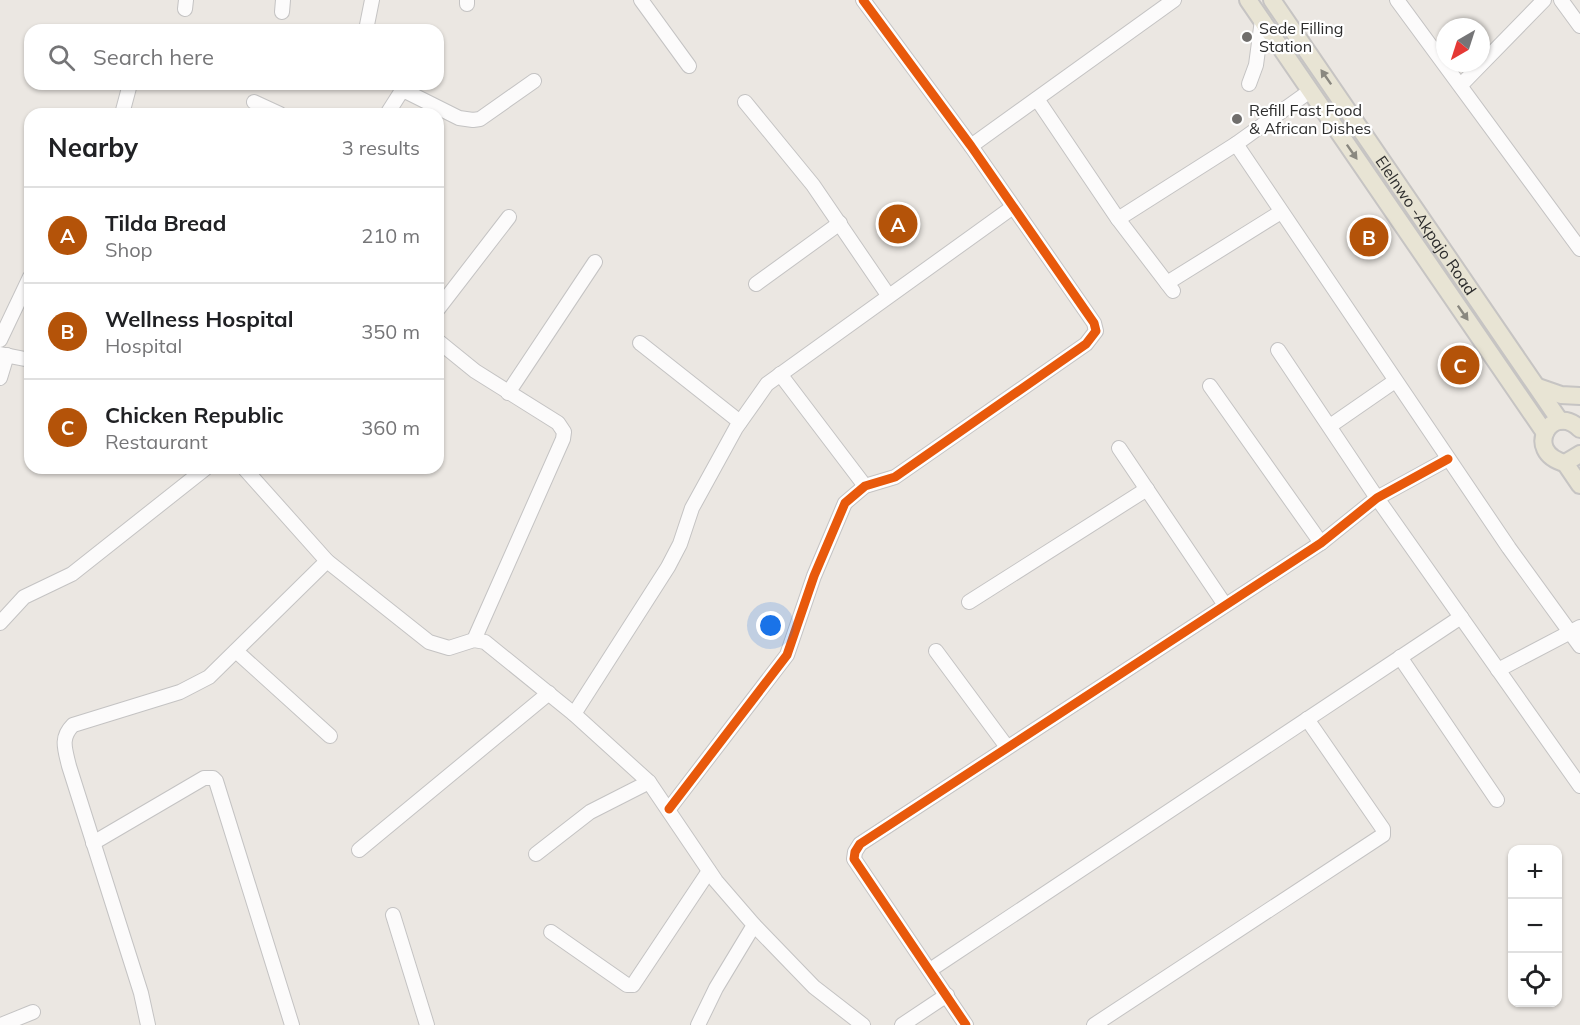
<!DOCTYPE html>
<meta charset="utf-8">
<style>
body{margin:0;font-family:Mulish,sans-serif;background:#f6f6f6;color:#202124}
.controls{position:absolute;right:18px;bottom:18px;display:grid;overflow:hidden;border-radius:12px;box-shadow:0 2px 4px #0004}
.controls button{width:54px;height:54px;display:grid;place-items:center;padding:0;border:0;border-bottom:2px solid #e0e0e0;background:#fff;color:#202124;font:30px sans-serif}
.compass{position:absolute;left:1436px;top:18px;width:54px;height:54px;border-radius:50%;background:#fff;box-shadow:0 2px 4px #0004;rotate:219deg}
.you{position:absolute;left:771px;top:626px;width:21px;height:21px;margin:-15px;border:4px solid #fff;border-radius:50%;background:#1a73e8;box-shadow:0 0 0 9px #1a73e833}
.badge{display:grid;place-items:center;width:39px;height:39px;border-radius:50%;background:#b45309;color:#fff;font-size:20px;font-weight:700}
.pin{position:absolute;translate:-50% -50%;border:3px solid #fff;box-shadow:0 2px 6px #0006}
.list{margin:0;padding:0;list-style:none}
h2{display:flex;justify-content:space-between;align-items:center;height:78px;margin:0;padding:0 24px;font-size:26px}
h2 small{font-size:20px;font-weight:400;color:#757577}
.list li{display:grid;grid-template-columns:39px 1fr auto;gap:18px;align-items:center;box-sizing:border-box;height:96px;padding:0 24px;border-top:2px solid #e0e0e0}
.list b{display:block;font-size:22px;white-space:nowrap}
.list p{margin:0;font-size:20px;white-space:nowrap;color:#757577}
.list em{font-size:20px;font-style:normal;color:#757577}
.icon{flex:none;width:33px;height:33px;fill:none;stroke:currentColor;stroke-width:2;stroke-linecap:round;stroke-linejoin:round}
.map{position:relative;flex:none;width:1580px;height:1025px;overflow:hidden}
.search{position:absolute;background:#fff;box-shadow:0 2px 4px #0004;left:24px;top:24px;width:420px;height:66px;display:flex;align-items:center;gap:15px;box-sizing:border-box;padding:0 21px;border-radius:18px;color:#757577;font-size:22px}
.panel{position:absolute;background:#fff;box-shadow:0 2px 4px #0004;left:24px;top:108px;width:420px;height:366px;border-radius:18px}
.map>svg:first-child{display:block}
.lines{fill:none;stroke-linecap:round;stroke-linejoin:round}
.minor-casing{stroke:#c4c3c3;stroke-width:16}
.major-casing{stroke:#c6c4c3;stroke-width:20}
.minor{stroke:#fcfbfb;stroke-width:14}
.major{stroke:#e8e4d4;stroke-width:16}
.cycleway-casing{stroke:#fff;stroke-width:13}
.cycleway{stroke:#e8590c;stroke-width:9}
.oneway{fill:#8a8880}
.poi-dot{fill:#706e6c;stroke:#fff;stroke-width:2}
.labels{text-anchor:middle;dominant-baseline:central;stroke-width:4.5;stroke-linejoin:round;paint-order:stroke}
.poi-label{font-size:16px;fill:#2d2d2d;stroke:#fff;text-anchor:start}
.street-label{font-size:16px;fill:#2d2d2d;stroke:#fff}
</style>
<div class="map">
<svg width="1580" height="1025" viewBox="0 0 1580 1025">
<rect width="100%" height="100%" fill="#ebe7e2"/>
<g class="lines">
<defs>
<g id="minor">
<path d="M 641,0 L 689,66"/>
<path d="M 1397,0 L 1580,249"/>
<path d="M 1561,0 L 1580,26"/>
<path d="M 467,4 L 467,0"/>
<path d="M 185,9 L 186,0"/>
<path d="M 282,12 L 283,0"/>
<path d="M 367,25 L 372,0"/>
<path d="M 1249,84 L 1256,65 L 1262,20"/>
<path d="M 1461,85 L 1544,0"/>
<path d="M 1037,99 L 1118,219 L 1173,291"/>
<path d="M 254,102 L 280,114"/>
<path d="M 745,102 L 813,185 L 888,295"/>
<path d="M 122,114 L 130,84"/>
<path d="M 387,114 L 401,92 L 407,92 L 459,118 L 473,120 L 480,119 L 534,81"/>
<path d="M 1236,144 L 1509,548 L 1580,646"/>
<path d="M 971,146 L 1174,0"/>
<path d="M 1118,219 L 1236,144 L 1310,91"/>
<path d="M 1167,283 L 1281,212"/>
<path d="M 756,284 L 840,223"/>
<path d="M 438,309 L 509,217"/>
<path d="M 0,340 L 30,277"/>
<path d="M 438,341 L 475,371 L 558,423 L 564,432 L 563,439 L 474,640"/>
<path d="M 640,343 L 740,422"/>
<path d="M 1278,350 L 1377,498 L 1580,786"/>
<path d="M 0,354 L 30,360"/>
<path d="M 780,374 L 865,486"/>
<path d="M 0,378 L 7,355"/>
<path d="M 1210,386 L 1321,543"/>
<path d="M 508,393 L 595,262"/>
<path d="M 1330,426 L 1395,381"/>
<path d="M 1119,448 L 1225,605"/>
<path d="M 244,468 L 327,561 L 429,642 L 449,648 L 474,640 L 485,642 L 574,714 L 649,782 L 716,881 L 754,925 L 716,988 L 698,1025"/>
<path d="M 969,602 L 1147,489"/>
<path d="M 0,623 L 24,597 L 72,574 L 206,468"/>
<path d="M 236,651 L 330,736"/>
<path d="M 936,651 L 1007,747"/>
<path d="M 1400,657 L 1497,800"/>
<path d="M 1498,670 L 1580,627"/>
<path d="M 574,714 L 668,567 L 680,544 L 692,508 L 736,428 L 767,384 L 1013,207"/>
<path d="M 669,809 L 787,655 L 814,576 L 845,503 L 865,486 L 895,477 L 1086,344 L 1096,331 L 1094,323 L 971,146 L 863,0"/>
<path d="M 93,843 L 204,778 L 213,778 L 216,781 L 292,1025"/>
<path d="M 359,850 L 549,693"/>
<path d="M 536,854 L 590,812 L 649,782"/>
<path d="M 393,915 L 427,1025"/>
<path d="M 754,925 L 814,987 L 863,1025"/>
<path d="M 551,932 L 627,985 L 633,985 L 709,871"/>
<path d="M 930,970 L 1461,617"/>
<path d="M 1,1025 L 33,1012"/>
<path d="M 148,1025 L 141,993 L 69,766 C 65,749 60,738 73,725 L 180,692 L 209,677 L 327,561"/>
<path d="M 902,1025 L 947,995"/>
<path d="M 966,1025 L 854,859 L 855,852 L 860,844 L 1321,543 L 1377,498 L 1448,459"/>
<path d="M 1094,1025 L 1383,835 L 1383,829 L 1307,719"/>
</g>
<g id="major">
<path d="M 1248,0 L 1545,433"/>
<path id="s1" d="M 1272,0 L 1560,421"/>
<path d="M 1538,387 L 1561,395 L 1580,396"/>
<path d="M 1580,429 C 1552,401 1522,452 1565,463 L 1580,454"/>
<path d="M 1565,463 L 1580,485"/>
</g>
</defs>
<use href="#minor" class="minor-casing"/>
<use href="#major" class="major-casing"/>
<use href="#minor" class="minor"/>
<use href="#major" class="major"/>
<defs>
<g id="cycleway">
<path d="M 669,809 L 787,655 L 814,576 L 845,503 L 865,486 L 895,477 L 1086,344 L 1096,331 L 1094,323 L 971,146 L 863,0"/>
<path d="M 966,1025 L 854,859 L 855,852 L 860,844 L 1321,543 L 1377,498 L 1448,459"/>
</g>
</defs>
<use href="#cycleway" class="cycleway-casing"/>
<use href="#cycleway" class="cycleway"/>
</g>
<defs><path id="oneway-solid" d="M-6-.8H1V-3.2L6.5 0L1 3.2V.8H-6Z" transform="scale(1.5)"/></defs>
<g class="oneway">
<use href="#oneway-solid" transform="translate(1326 77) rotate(-125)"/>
<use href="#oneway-solid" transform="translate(1352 152) rotate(55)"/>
<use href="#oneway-solid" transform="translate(1463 313) rotate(55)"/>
</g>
<g class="poi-dot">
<circle cx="1247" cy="37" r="6"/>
<circle cx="1237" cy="119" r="6"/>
</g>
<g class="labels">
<g class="poi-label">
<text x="1259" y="28">Sede Filling<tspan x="1259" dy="18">Station</tspan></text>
<text x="1249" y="110">Refill Fast Food<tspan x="1249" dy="18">&amp; African Dishes</tspan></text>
</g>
<g class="street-label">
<text stroke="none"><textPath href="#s1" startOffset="273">Elelnwo -Akpajo Road</textPath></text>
</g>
</g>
</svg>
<div class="controls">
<button>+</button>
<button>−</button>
<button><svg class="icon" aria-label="locate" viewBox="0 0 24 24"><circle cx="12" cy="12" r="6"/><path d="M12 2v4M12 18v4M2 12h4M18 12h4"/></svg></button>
</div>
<svg class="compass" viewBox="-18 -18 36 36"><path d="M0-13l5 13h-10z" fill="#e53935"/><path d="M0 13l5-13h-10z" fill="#757577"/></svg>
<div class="you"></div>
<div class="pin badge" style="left:898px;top:224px">A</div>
<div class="pin badge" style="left:1369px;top:237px">B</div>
<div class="pin badge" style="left:1460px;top:365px">C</div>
<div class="search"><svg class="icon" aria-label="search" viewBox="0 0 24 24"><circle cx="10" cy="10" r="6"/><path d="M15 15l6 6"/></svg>Search here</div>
<section class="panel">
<h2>Nearby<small>3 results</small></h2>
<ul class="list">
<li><span class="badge">A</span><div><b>Tilda Bread</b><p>Shop</p></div><em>210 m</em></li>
<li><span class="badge">B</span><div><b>Wellness Hospital</b><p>Hospital</p></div><em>350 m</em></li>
<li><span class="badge">C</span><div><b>Chicken Republic</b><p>Restaurant</p></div><em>360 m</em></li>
</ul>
</section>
</div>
